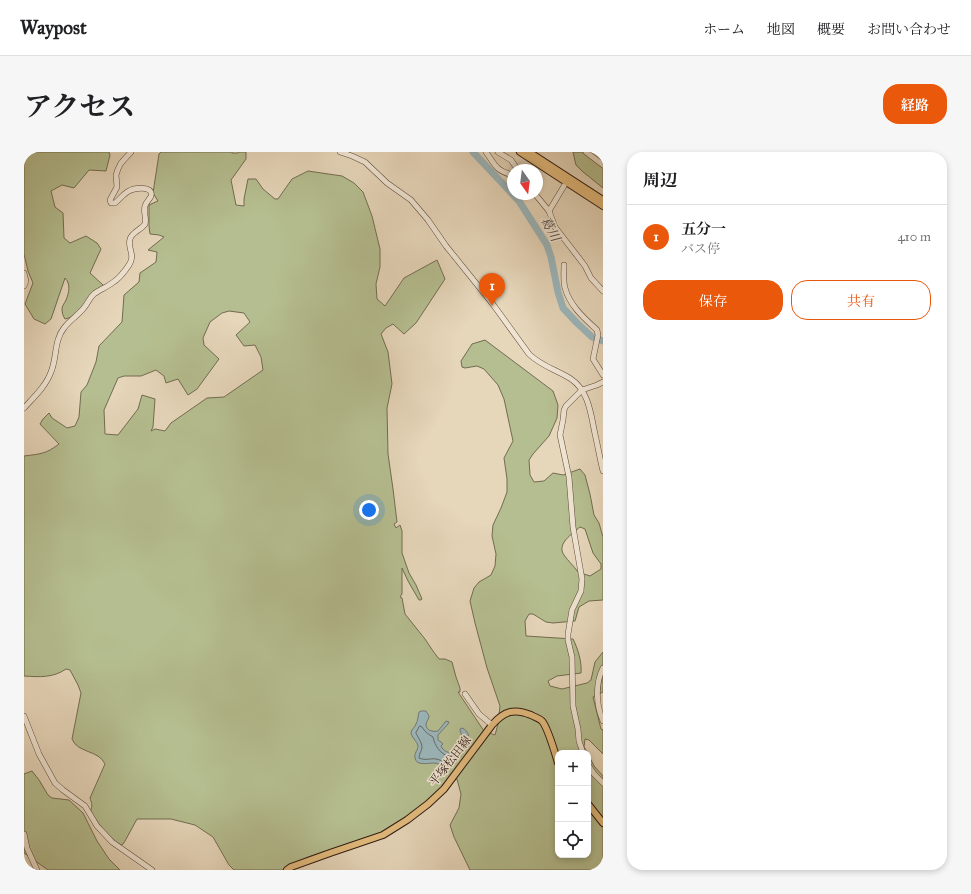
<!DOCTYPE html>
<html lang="ja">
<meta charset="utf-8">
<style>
body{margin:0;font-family:"IM FELL Great Primer","Noto Serif JP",serif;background:#f6f6f6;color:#202124}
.controls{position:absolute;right:12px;bottom:12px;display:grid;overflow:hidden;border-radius:8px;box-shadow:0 2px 6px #0003}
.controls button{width:36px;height:36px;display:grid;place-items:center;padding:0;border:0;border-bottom:1px solid #e0e0e0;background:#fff;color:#202124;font:20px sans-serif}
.compass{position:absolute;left:483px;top:12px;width:36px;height:36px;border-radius:50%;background:#fff;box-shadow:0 2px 6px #0003;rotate:166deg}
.you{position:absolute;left:345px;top:358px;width:14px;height:14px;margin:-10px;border:3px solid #fff;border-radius:50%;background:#1a73e8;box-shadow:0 0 0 6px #1a73e833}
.badge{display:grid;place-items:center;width:26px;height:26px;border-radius:50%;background:#ea580c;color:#fff;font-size:13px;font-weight:700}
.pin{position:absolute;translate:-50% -33px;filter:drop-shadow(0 1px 2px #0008)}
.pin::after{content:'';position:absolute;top:21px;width:14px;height:12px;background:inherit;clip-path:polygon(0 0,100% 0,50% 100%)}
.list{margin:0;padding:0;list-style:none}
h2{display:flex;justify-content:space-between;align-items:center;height:52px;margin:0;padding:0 16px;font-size:17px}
h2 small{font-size:13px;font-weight:400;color:#757577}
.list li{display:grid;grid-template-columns:26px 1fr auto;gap:12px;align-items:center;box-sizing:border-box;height:64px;padding:0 16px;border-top:1px solid #e0e0e0}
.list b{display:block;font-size:15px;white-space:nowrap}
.list p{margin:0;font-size:13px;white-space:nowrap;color:#757577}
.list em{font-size:13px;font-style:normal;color:#757577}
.actions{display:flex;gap:8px;padding:12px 16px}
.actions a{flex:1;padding:9px 0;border:1px solid #ea580c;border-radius:16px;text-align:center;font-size:14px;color:#ea580c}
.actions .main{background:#ea580c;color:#fff}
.icon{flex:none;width:22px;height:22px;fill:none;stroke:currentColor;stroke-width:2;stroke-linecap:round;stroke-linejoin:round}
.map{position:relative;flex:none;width:579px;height:718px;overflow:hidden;border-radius:16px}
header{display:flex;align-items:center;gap:24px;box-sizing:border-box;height:56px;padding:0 20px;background:#fff;border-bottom:1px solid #e0e0e0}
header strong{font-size:19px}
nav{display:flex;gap:22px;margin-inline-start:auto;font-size:14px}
.intro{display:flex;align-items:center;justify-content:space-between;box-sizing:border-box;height:96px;padding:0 24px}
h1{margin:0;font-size:28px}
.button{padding:10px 18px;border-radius:16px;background:#ea580c;color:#fff;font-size:14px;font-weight:700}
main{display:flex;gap:24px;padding:0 24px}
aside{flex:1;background:#fff;border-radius:16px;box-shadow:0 2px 6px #0003}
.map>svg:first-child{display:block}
.green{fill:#b5be90;stroke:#726c51;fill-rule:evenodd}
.water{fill:#9bb6bb;stroke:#707877}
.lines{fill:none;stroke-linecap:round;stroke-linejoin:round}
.shore{stroke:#666866;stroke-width:1}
.river{stroke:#9bb6bb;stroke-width:7}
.minor-casing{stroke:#5e4a3c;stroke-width:6}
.major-casing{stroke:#301b12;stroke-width:8}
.minor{stroke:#efe4d2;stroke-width:5}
.major{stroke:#e3bb7d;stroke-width:6}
.labels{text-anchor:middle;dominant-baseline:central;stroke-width:3;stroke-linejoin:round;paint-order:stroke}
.street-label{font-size:12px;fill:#301b12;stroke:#efe4d2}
.water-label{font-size:13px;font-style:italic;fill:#504a45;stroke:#efe4d2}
</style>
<header>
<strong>Waypost</strong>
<nav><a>ホーム</a><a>地図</a><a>概要</a><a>お問い合わせ</a></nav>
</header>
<div class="intro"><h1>アクセス</h1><a class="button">経路</a></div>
<main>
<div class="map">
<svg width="579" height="718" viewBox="0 0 579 718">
<rect width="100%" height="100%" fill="#e6d6ba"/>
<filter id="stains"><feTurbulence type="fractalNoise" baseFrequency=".005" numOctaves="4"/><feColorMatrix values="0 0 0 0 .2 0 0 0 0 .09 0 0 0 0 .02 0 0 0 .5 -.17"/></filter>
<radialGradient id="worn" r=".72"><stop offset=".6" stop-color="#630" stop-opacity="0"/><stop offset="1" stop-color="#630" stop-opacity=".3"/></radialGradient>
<g class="green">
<path d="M 7,0 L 85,0 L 86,3 L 82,19 L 65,18 L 50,36 L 38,33 L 27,39 L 31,55 L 39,61 L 40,86 L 46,91 L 62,84 L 73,91 L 77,97 L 66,121 L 79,133 L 57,162 L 48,165 L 41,167 C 39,164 38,161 38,157 C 38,154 40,152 42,148 C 45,141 47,132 41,126 L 27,167 L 21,172 L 10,167 L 1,152 L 9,131 L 4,119 L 0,102 L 0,8 Z"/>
<path d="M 137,0 L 208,0 L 208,1 L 214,1 L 215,0 L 222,0 L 222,7 L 207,28 L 212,53 L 220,54 L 220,47 L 224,27 L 232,27 L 239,37 L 251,47 L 254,47 L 268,27 L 284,19 L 318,24 L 330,31 L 339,40 L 348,64 L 356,97 L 356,115 L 352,132 L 353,147 L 361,154 L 380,126 L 413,108 L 421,127 L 392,171 L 380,182 L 369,172 L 362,176 L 357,182 L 364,200 L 368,232 L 363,256 L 364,302 L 369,337 L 373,370 L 370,372 L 372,376 L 376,373 L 378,379 L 378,401 L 385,421 L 392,433 L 398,447 L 397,448 L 395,448 L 384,429 L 378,416 L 378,442 L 376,445 L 378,446 L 381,462 L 401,487 L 409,499 L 415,507 L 421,507 L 428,510 L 432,525 L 436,536 L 436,540 L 434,540 L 460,579 L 471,583 L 474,572 L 476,554 L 463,516 L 451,471 L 446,449 L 450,436 L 455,430 L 467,423 L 471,414 L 472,402 L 468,384 L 469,373 L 477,356 L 483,340 L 483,327 L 480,306 L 489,289 L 480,247 L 474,233 L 460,217 L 453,214 L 441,216 L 438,215 L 437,209 L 448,192 L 461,188 L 529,239 L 534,253 L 533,266 L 525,284 L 509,302 L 505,308 L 506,323 L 510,330 L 520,329 L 529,321 L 539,323 L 556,317 L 561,323 L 566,342 L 570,363 L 575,371 L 579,385 L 579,448 L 565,449 L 555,455 L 551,469 L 529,471 L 522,470 L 509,462 L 505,462 L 501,469 L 502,484 L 549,487 C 554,497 558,510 557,521 L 533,524 L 524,529 L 526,534 L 538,537 L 563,531 L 567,528 L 571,510 L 579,500 L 579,540 L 569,545 L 577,577 L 579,578 L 579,602 L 565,588 L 561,587 L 560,595 L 564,601 L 534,601 L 534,703 L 564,703 L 564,602 L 570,614 L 579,624 L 579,718 L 446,718 L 430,685 L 426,673 L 435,656 L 437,642 L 433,627 L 424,631 L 392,661 L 357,681 L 284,705 L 269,712 L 260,718 L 210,718 L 205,713 L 189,685 L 171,673 L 147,667 L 113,667 L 101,689 L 99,692 L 97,693 C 84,686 75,672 67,661 L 67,657 C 69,653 67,650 66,646 L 81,612 C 75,598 53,601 48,587 L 57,541 L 54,533 L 46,518 L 42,517 C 29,526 15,525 0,524 L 0,304 C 16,302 22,302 35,292 L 16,272 L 19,267 L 25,261 L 28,266 L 43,276 L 51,274 L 55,265 L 57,240 L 63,233 L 72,210 L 75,194 L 98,170 L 100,143 L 115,130 L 116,121 L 132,110 L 133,100 L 124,98 L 140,85 L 135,83 L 126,82 L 125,74 L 125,53 L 134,49 L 129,41 L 135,2 ZM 205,159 L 220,161 L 226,170 L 212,183 L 220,194 L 231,193 L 237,205 L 239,218 L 200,245 L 183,246 L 147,271 L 141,279 L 131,277 L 127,279 L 129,275 L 131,247 L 118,243 L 114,257 L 94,283 L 81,282 L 80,258 L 94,226 L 100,224 L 117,224 L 132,218 L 140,224 L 142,231 L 154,227 L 164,243 L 173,237 L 195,207 L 180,193 L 179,186 L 186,170 L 198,161 ZM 556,375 L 561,377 L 569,401 L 577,412 L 577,417 L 566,424 L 554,420 C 550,414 544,409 540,403 C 532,392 549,381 556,375 Z"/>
<path d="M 549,0 L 579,0 L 579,36 L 558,19 L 552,13 Z"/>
<path d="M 8,619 L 15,628 L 24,643 L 28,646 L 45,648 L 59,661 L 73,689 L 85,707 L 96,718 L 24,718 L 0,701 L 0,622 Z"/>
</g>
<path class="water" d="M 397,559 L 402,559 C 403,561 405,563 405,565 C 404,568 403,569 402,572 C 402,579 409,580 414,579 L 422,569 L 425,570 L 424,572 L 414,583 L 414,588 L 417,590 L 419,592 L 417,594 L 418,596 C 425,603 428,601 433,595 C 434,594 437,591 438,590 C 440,586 436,581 436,577 L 438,576 C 444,578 447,586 444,591 C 442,595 437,596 435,599 C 432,604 432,610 427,613 C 421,617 416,611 410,611 C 404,611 392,614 391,606 C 390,601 394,598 394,594 C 393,589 387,585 387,580 C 388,577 391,575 392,572 C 394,569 394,564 395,560 Z"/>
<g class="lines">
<path class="shore" d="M 396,574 L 398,575 C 401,580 404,582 409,585 C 411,594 416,602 426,605 L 427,607 L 425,609 C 419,611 418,608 412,607 C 406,606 402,609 395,606 C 395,602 397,600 398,596 C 398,590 394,586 392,581 Z"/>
<path class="river" d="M 449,0 L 495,49 L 523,93 L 527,105 L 534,140 L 539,156 L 553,171 L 568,185 L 579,189"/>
<defs>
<g id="minor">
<path d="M 316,0 L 328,4 L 341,10 L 363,31 L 387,48 L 404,68 L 422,94 L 468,151 L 505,202 C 517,214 533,218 547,227 C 565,239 567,263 571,282 C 574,295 576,307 579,319"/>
<path d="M 462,0 C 471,13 472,19 489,23"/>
<path d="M 474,0 L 487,8 L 494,18"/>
<path d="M 562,0 L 579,13"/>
<path d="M 511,42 L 525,59 L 531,75 L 561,114 L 567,126 L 579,139"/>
<path d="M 525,59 L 540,34"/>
<path d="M 540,113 C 540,120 539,129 541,136 C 546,154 560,166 573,178 L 574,183 L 569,207 L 579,223"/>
<path d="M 0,121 L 2,129 L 0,134"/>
<path d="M 0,256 C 10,245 22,234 27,220 C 33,206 30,188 40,176 C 45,169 53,164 59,157 C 64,152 65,146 70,142 C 75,138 83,135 88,131 C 95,127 101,119 105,113 C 112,103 103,96 106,87 C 108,80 117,78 121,72 C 123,67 119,60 121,54 C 122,50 126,47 127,44 C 130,33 109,36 105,39 C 99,42 96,47 91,51 L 87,51 L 86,48 L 93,35 L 92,23 L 94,17 L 97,11 L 107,0"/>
<path d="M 579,516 C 571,532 572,553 579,569"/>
<path d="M 441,542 L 455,562 L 468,573"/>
<path d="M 0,564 L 15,602 L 31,631 L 39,638 L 61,654 L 73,674 L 88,690 L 128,718"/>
<path d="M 559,601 L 555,589 L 554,577 L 549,554 L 548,505 L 544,488 L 544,482 L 548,458 L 557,439 L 558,427 L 549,375 L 545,325 L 536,283 L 539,268 L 540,258 L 542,254 L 558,238 L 573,233 L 579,230"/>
<path d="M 564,613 L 570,622 L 579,631"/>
<path d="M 0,682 L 3,696 L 13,718"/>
</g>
<g id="major">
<path d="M 496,0 L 579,54"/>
<path d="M 505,0 L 579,48"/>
<path d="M 564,652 L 579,671"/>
<path d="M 263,718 L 267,715 L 306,701 L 359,683 L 383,668 L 404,652 L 420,637 L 468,573 C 480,559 490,556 507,563 C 510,565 515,566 518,569 C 524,576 531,601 534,611"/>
</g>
</defs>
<use href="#minor" class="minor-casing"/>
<use href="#major" class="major-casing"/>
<use href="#minor" class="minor"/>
<use href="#major" class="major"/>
</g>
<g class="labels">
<g class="street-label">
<text transform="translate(426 609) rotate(-52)">平塚松田線</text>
</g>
<g class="water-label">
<text transform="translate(526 77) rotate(61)">葛川</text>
</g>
</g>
<rect width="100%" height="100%" filter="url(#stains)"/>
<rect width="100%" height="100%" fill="url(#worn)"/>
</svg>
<div class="controls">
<button>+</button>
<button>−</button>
<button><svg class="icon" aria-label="locate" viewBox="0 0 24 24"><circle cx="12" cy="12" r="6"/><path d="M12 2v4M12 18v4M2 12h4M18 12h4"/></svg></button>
</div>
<svg class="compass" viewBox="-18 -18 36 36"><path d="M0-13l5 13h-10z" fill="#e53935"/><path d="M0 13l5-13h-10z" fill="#757577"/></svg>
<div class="you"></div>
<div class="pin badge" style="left:468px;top:154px">1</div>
</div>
<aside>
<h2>周辺<small></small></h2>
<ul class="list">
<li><span class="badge">1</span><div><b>五分一</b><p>バス停</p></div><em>410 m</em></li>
</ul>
<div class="actions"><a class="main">保存</a><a>共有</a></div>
</aside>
</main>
